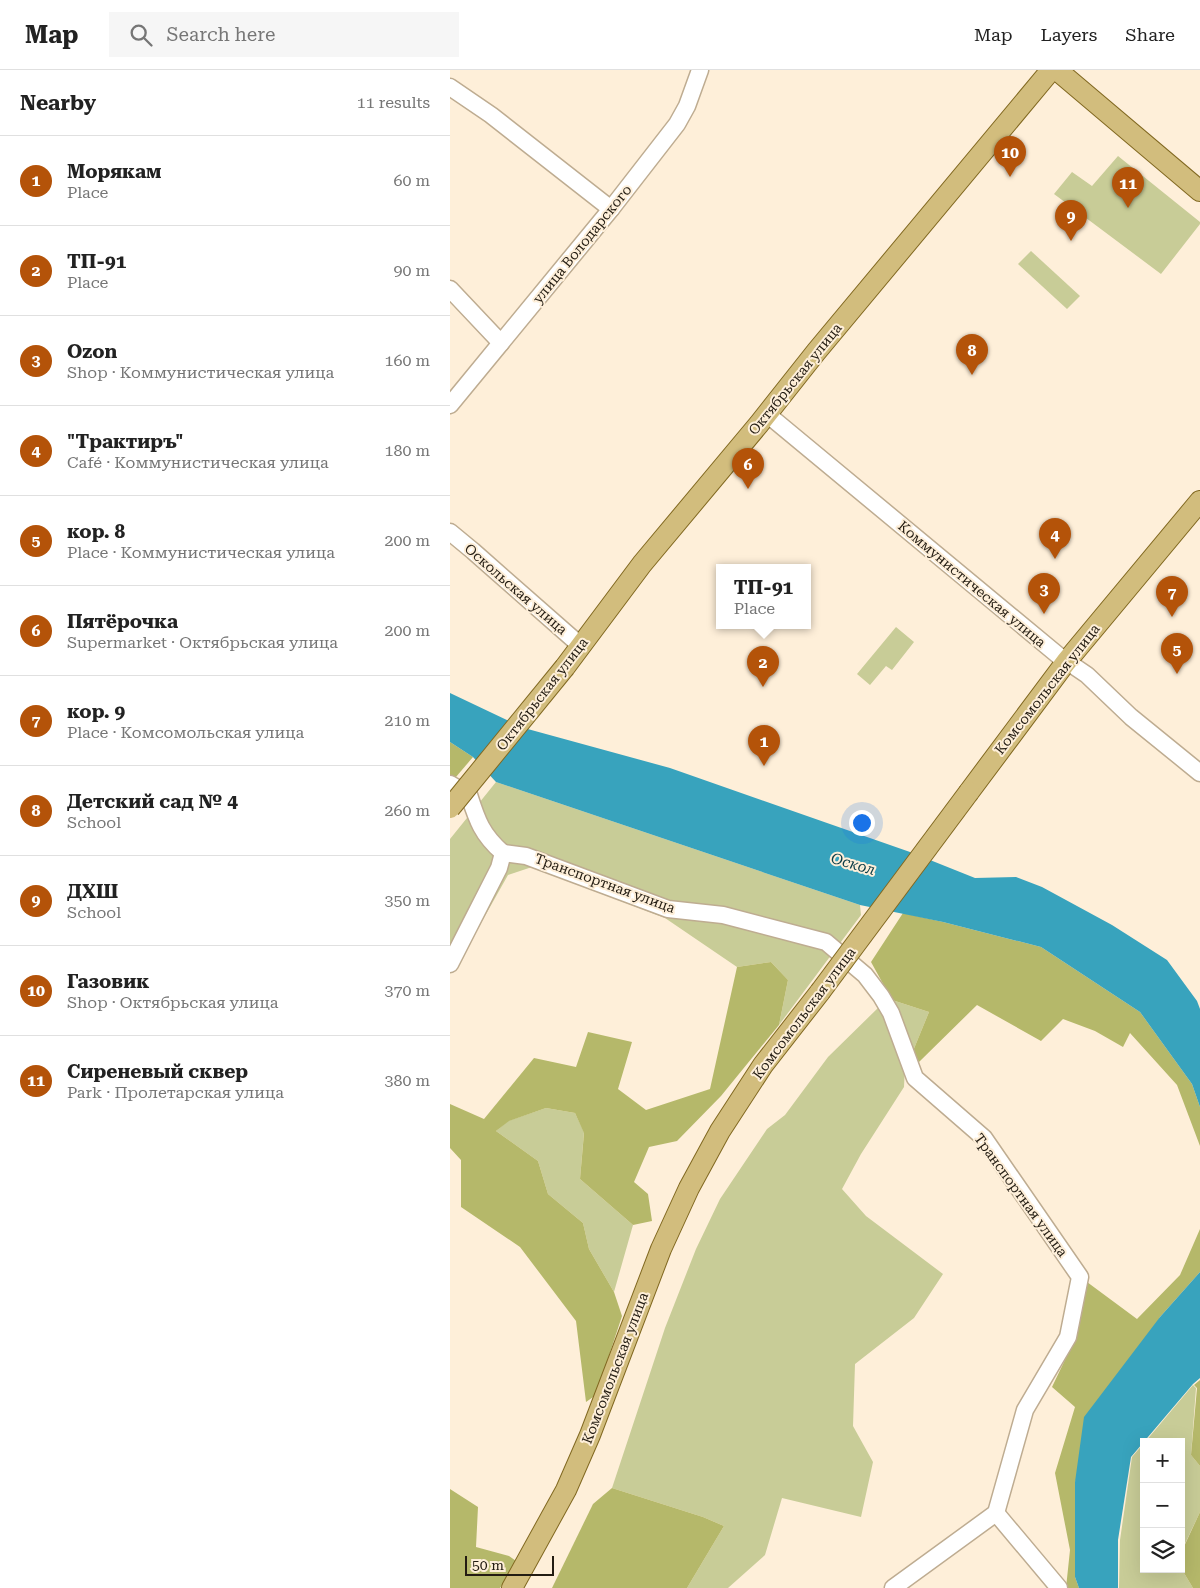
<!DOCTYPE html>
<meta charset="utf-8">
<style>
body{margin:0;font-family:"Roboto Serif",serif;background:#f6f6f6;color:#222}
.controls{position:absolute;right:15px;bottom:15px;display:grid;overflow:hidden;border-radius:0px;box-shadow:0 5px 20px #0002}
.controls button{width:45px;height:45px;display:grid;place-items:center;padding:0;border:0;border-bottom:1px solid #e0e0e0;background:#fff;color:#222;font:25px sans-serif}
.scale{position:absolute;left:15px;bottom:12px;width:89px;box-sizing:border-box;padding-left:5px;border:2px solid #231c12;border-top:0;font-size:14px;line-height:18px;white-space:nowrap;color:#231c12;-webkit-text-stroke:4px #feefd9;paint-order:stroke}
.you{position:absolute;left:411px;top:752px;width:18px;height:18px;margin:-12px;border:4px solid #fff;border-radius:50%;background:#1a73e8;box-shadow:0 0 0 8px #1a73e833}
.badge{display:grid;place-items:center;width:32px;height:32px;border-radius:50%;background:#b45309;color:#fff;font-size:16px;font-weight:700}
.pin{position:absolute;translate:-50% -41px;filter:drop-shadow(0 1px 2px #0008)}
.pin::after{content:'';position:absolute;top:26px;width:18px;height:15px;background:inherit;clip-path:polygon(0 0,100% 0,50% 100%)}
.popup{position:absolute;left:266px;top:494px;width:95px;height:65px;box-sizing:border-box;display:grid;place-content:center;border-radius:0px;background:#fff;filter:drop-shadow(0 1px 4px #0005);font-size:16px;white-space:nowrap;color:#767676}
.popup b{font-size:19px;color:#222}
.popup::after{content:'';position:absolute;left:50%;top:100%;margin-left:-10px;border:10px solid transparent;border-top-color:#fff}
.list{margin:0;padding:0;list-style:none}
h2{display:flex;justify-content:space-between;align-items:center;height:65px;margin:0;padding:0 20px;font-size:21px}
h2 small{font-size:16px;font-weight:400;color:#767676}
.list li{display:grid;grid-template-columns:32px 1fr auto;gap:15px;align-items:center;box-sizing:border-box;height:90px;padding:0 20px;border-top:1px solid #e0e0e0}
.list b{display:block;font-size:19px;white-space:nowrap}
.list p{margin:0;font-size:16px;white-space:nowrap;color:#767676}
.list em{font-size:16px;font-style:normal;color:#767676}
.icon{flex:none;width:28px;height:28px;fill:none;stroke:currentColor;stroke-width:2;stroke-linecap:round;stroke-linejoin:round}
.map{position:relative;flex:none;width:750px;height:1518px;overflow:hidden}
header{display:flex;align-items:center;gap:30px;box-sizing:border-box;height:70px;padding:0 25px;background:#fff;border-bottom:1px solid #e0e0e0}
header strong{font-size:24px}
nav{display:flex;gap:28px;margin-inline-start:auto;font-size:18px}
.search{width:350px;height:45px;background:#f6f6f6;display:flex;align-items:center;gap:12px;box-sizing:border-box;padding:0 18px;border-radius:0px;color:#767676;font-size:19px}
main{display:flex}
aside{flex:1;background:#fff}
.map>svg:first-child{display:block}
.green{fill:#c8cc97}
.forest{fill:#b5b86a}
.water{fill:#38a3bd}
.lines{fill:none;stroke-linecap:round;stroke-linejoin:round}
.minor-casing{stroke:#beac91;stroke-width:19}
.major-casing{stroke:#816820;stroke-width:22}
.minor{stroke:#fff;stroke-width:16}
.major{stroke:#d2bd7d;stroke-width:20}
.major-bridge-casing{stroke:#816820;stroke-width:22;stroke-linecap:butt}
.major-bridge{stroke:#d2bd7d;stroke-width:20}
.labels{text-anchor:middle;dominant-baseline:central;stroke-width:4;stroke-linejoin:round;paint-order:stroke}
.street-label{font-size:14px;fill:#231c12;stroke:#feefd9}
.water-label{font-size:15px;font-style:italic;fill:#0b3c47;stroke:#feefd9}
</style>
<header>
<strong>Map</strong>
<div class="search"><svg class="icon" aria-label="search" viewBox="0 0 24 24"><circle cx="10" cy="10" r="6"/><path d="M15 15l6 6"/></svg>Search here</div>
<nav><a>Map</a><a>Layers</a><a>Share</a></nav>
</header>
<main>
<aside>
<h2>Nearby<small>11 results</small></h2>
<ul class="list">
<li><span class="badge">1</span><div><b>Морякам</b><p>Place</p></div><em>60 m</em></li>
<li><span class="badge">2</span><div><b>ТП-91</b><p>Place</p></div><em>90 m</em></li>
<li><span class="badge">3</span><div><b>Ozon</b><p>Shop · Коммунистическая улица</p></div><em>160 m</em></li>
<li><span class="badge">4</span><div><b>&quot;Трактиръ&quot;</b><p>Café · Коммунистическая улица</p></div><em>180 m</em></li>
<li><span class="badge">5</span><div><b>кор. 8</b><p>Place · Коммунистическая улица</p></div><em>200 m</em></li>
<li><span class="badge">6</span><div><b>Пятёрочка</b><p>Supermarket · Октябрьская улица</p></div><em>200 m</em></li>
<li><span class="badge">7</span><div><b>кор. 9</b><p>Place · Комсомольская улица</p></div><em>210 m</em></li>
<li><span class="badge">8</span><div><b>Детский сад № 4</b><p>School</p></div><em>260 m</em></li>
<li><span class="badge">9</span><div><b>ДХШ</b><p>School</p></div><em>350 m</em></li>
<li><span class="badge">10</span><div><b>Газовик</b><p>Shop · Октябрьская улица</p></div><em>370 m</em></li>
<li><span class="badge">11</span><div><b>Сиреневый сквер</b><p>Park · Пролетарская улица</p></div><em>380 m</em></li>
</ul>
</aside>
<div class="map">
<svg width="750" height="1518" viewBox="0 0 750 1518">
<rect width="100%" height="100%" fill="#feefd9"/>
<g class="green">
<path d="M 668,86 L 750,152 L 750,154 L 711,204 L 604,124 L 622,102 L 642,116 Z"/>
<path d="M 581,181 L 630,226 L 617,239 L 568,194 Z"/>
<path d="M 446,557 L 464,572 L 442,600 L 436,596 L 420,615 L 407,604 Z"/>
<path d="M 46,712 L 410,835 L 411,845 L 329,955 L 338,910 L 321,892 L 287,897 L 215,848 L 82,797 L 58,805 L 13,885 L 0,884 L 0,769 Z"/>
<path d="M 442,930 L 479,942 L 463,981 Z"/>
<path d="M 430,936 L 455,996 L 454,1017 L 411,1084 L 392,1119 L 416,1146 L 493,1204 L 464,1248 L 405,1294 L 403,1356 L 423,1392 L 411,1447 L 332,1428 L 315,1485 L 278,1518 L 237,1518 L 274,1456 L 253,1447 L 162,1418 L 215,1258 L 246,1179 L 270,1129 L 317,1059 L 335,1045 L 378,987 Z"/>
<path d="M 96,1038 L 125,1043 L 134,1062 L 130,1109 L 183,1155 L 164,1222 L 139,1179 L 133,1153 L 98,1124 L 88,1091 L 46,1061 L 58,1051 Z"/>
<path d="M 743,1315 L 746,1318 L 741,1385 L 750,1396 L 750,1442 L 731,1482 L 731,1372 L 695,1372 Z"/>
<path d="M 694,1373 L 694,1499 L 731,1499 L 731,1498 L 743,1518 L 669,1518 L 670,1470 L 682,1387 Z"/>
</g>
<g class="forest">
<path d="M 0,672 L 23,687 L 0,714 Z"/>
<path d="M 453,843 L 493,852 L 591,877 L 690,942 L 742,1014 L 750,1037 L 750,1076 L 727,1015 L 680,963 L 673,977 L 645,961 L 613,949 L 591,971 L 527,935 L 469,992 L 463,981 L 479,942 L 442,930 L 421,892 Z"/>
<path d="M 321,892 L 338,910 L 329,955 L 271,1026 L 227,1071 L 199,1077 L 184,1112 L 198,1124 L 202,1151 L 183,1155 L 130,1109 L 134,1063 L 125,1043 L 96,1038 L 59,1051 L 46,1061 L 88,1091 L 98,1124 L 133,1153 L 139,1179 L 164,1222 L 172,1246 L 146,1325 L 136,1332 L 126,1251 L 70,1177 L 11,1137 L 11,1090 L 0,1078 L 0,1034 L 34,1049 L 84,988 L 126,997 L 138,962 L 182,972 L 168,1019 L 196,1040 L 260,1019 L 287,897 Z"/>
<path d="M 750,1159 L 750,1202 L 710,1247 L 625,1412 L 625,1507 L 629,1518 L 616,1518 L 620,1480 L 605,1403 L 625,1337 L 602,1317 L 624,1271 L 637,1212 L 687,1249 L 730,1205 Z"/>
<path d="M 750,1310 L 750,1396 L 741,1385 L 747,1318 L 744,1315 Z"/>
<path d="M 162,1418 L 253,1447 L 274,1456 L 237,1518 L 102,1518 L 143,1434 Z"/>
<path d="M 0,1419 L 28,1437 L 26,1477 L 59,1486 L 69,1493 L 50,1518 L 0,1518 Z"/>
<path d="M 750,1442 L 750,1518 L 743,1518 L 731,1498 L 731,1483 Z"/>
</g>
<g class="water">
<path d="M 0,623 L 74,658 L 220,698 L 460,782 L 525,808 L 566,807 L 592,817 L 662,855 L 717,890 L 747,931 L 750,939 L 750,1037 L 742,1014 L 690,942 L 591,877 L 493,852 L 410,835 L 46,712 L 23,687 L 0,672 Z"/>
<path d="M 750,1202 L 750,1308 L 743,1314 L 681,1387 L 668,1470 L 668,1518 L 629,1518 L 625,1507 L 625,1412 L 634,1347 L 710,1247 Z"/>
</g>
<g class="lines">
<defs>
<g id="minor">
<path d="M 0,17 L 41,45 L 161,139"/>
<path d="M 0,219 L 51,273"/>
<path d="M 0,335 L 161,139 L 227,54 L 237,36 L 250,0"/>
<path d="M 317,344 L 609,586 L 637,605 L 681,647 L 750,703"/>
<path d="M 0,462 L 23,481 L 131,576"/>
<path d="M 0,714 L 19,725 C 27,750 32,765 53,783"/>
<path d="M 53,783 L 76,786 L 218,839 L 273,845 L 376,872 L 415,905 L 431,926 L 441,943 L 465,1008 L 534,1068 L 630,1207 L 618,1267 L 575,1340 L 546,1443 L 443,1518"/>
<path d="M 0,894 L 49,798 L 53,783"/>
<path d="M 546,1443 L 609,1518"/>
</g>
<g id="major">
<path d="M 607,0 L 750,121"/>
<path d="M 115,597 L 192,494 L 309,354 L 366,282 L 601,0"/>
<path d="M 519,722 L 616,592 L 750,431"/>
<path d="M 62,1518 L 116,1420 L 140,1365 L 211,1179 L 239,1118 L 270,1061 L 313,995 L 370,922"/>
</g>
</defs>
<use href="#minor" class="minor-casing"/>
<use href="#major" class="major-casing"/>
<use href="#minor" class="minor"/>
<use href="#major" class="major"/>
<defs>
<g id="major-bridge">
<path d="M 0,738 L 115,597"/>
<path d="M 370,922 L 519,722"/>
</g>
</defs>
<use href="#major-bridge" class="major-bridge-casing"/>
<use href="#major-bridge" class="major-bridge"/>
</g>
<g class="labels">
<g class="street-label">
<text transform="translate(132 174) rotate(-51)">улица Володарского</text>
<text transform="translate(345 309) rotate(-51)">Октябрьская улица</text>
<text transform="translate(522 514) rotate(40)">Коммунистическая улица</text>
<text transform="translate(66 519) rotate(41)">Оскольская улица</text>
<text transform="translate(597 619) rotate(-52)">Комсомольская улица</text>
<text transform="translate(92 624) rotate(-52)">Октябрьская улица</text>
<text transform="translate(155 813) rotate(20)">Транспортная улица</text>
<text transform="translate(354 943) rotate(-53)">Комсомольская улица</text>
<text transform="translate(571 1125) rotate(54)">Транспортная улица</text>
<text transform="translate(165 1298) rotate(-69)">Комсомольская улица</text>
</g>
<g class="water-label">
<text transform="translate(403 794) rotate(16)">Оскол</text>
</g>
</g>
</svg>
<div class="controls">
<button>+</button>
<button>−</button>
<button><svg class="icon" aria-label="layers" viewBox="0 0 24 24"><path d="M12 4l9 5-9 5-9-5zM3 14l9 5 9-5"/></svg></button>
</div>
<div class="scale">50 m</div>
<div class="you"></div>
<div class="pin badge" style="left:314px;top:696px">1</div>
<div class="pin badge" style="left:313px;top:617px">2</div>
<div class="popup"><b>ТП-91</b>Place</div>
<div class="pin badge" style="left:594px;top:544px">3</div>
<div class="pin badge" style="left:605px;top:489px">4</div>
<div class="pin badge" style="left:727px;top:604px">5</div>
<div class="pin badge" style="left:298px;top:419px">6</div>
<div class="pin badge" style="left:722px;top:547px">7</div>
<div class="pin badge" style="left:522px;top:305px">8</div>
<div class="pin badge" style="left:621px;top:171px">9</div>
<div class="pin badge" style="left:560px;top:107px">10</div>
<div class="pin badge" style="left:678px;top:138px">11</div>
</div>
</main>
